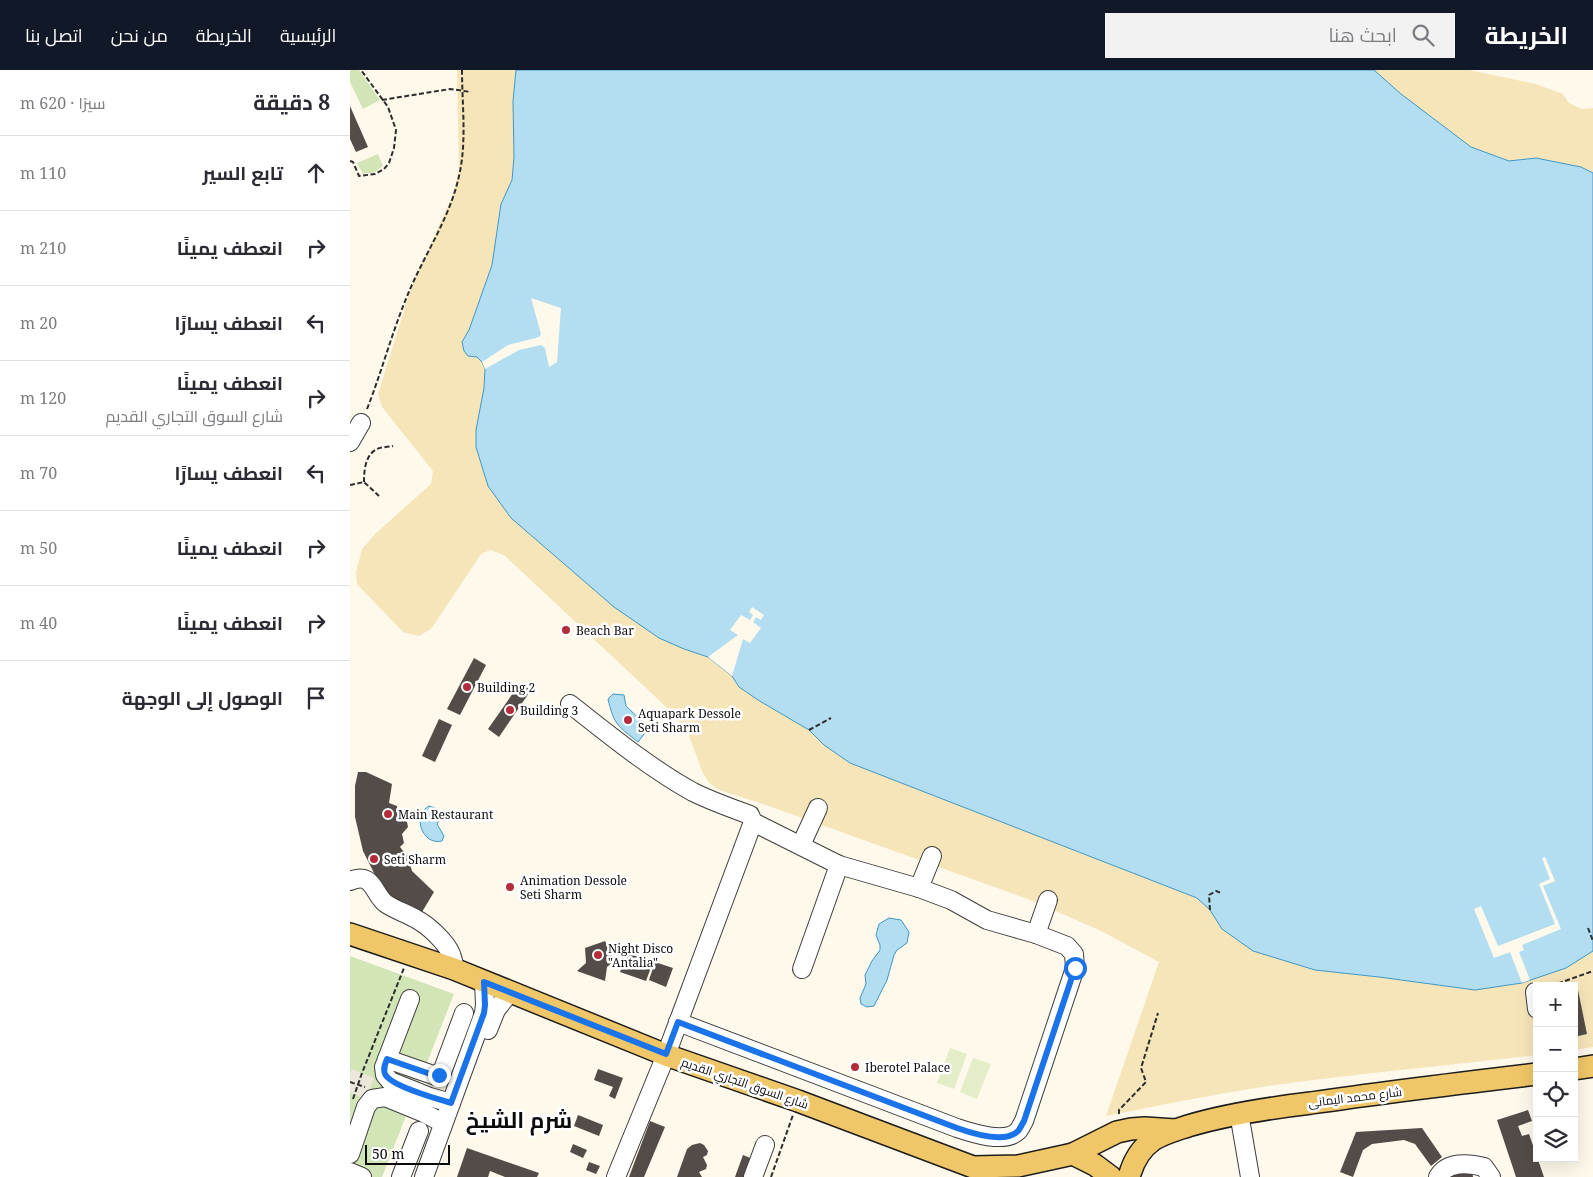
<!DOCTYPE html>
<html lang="ar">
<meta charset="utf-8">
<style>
body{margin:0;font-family:"Noto Serif",Cairo,serif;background:#f2f2f3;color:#2b2b33;direction:rtl}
.controls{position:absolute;right:15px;bottom:15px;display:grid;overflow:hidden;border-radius:0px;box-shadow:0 5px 20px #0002}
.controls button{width:45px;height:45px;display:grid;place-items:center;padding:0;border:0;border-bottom:1px solid #e1e1e2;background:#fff;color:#2b2b33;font:25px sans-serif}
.scale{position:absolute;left:15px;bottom:12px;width:85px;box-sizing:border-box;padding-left:5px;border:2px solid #0b0b0b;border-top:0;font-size:14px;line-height:18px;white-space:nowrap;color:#0b0b0b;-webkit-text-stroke:4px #fff;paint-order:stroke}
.stop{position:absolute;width:15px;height:15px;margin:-11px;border:4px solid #1a73e8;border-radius:50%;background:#fff}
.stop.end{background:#1a73e8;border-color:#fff;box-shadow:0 1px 5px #0008}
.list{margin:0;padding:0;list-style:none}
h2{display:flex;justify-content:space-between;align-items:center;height:65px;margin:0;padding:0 20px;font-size:21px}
h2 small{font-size:16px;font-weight:400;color:#7c7c81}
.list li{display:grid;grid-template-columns:32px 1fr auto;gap:15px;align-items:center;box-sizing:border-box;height:75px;padding:0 20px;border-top:1px solid #e1e1e2}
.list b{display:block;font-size:19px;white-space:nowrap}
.list p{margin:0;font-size:16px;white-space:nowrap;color:#7c7c81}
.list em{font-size:16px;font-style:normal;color:#7c7c81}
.icon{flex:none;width:28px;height:28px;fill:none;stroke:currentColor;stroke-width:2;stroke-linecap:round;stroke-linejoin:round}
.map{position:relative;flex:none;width:1243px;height:1107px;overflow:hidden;direction:ltr}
header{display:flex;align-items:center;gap:30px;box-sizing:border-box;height:70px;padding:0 25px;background:#111827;color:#fff}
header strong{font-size:24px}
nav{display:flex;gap:28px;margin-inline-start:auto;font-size:18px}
.search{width:350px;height:45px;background:#f2f2f3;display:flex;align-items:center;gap:12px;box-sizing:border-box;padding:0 18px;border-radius:0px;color:#7c7c81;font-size:19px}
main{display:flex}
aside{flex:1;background:#fff}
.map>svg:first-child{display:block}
.green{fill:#d2e5b7}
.sand{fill:#f7e5ba}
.pitch{fill:#e3edc8}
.plaza{fill:#ece7db}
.water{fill:#b3def2;stroke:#3e97c4}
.pier{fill:#fef9eb}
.building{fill:#534c48}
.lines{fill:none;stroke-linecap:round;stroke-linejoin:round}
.minor-casing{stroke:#3e3e3e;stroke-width:20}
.major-casing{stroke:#1c1c1c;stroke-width:24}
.path{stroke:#2d2d2d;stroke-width:2;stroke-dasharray:5 2.5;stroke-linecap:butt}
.minor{stroke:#fff;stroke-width:18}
.major{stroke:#f0c768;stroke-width:21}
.route{stroke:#1a73e8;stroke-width:6}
.poi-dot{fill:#b22c3b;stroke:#fff;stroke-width:2}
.labels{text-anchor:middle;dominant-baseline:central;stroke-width:5;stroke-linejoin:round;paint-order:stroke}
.poi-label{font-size:12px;fill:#0b0b0b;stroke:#fff;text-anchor:start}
.street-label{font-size:12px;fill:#0b0b0b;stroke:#fff}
.town-label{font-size:22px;font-weight:bold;fill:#0b0b0b;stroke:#fff}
</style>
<header>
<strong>الخريطة</strong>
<div class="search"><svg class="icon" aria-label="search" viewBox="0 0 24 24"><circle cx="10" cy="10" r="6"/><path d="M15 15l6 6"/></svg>ابحث هنا</div>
<nav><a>الرئيسية</a><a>الخريطة</a><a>من نحن</a><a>اتصل بنا</a></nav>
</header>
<main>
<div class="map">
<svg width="1243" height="1107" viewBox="0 0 1243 1107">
<rect width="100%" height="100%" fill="#fef9eb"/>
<g class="green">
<path d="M 0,0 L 9,0 L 30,30 L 13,39 L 0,12 Z"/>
<path d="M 28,84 L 33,96 L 25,102 L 13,104 L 7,93 Z"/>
<path d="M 0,886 L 104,924 L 32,1107 L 0,1107 Z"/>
</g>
<g class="sand">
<path d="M 107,0 L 166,0 L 163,31 L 164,87 L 162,110 L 151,134 L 142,195 L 119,261 L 112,272 L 132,292 L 135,299 L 134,318 L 126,360 L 126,377 L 138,416 L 161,448 L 264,537 L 309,568 L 334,579 L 358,587 L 382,606 L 389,617 L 408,630 L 459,660 L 474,675 L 500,693 L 847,828 L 860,840 L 873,859 L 965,900 L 1029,907 L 1172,913 L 1216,898 L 1243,881 L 1243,977 L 1224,980 L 1224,916 L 1187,916 L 1187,985 C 1115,994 1044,1000 972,1009 C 900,1017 827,1032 756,1046 L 809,892 L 749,860 L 678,829 L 416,735 L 369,720 L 359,713 L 352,701 L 337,660 L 312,633 L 154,485 L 140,480 L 131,484 L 81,559 L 69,566 L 53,562 L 7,514 L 6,502 L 12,479 L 25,464 L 81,414 L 83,401 L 32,337 L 28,324 L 61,218 L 102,127 L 109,101 Z"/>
<path d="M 1024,0 L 1119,0 L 1186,14 L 1213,24 L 1219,33 L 1232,39 L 1243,38 L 1243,103 L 1231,97 L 1186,88 L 1159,91 L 1121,77 L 1051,24 Z"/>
</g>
<g class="pitch">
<path d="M 600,978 L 617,984 L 604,1019 L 587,1013 Z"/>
<path d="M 623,988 L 641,994 L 627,1029 L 610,1022 Z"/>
</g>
<path class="plaza" d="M 2,999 L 24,1008 L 16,1029 L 0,1023 L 0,1004 Z"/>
<g class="water">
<path d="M 166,0 L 1024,0 L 1051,24 L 1121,77 L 1159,91 L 1186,88 L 1231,97 L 1243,103 L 1243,881 L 1216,898 L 1172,913 L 1125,920 L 1029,907 L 965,900 L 903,881 L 872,859 L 860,840 L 847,828 L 500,693 L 474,675 L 459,660 L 408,630 L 389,617 L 382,606 L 358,587 L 334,579 L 309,568 L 264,537 L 161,448 L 138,416 L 126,377 L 126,360 L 134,318 L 135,299 L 132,292 L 127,287 L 118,286 L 114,281 L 112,272 L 119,260 L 142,195 L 151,134 L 162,110 L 164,87 L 163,31 Z"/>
<path d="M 263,624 L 274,625 L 276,636 L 299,658 L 288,672 C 268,656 264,655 258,629 Z"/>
<path d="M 79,736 C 86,738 89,739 91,747 L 87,754 L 94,766 L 92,771 C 73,776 61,746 79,736 Z"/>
<path d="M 539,848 L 551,850 L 559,862 L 557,873 L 547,880 L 544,885 L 537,910 L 524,936 L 517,937 L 511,934 L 510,928 L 516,914 L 515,905 L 522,891 L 530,880 L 530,875 L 526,865 L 529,854 Z"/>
</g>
<g class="pier">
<path d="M 181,228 L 211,238 L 207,292 L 199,297 L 195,278 L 191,275 L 169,280 L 135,299 L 132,292 L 158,275 L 189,267 L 191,264 Z"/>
<path d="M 402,537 L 414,545 L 411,550 L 406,547 L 403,552 L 411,558 L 400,573 L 393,569 L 382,606 L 358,587 L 388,565 L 380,560 L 391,545 L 400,550 L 403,545 L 399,542 Z"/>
<path d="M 1195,787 L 1205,811 L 1193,816 L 1211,859 L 1172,875 L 1174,880 L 1169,882 L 1180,910 L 1172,913 L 1160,882 L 1144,888 L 1124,839 L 1131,836 L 1148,876 L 1205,854 L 1189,814 L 1200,809 L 1192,788 Z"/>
</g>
<g class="building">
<path d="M 0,36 L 18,77 L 6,82 L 0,69 Z"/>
<path d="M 124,588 L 136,595 L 110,645 L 97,639 Z"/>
<path d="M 170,613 L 181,620 L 149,667 L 138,659 Z"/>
<path d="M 89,649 L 102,655 L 85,692 L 72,686 Z"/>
<path d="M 8,702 L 16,702 L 42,714 L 39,733 L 47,736 L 48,746 L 53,747 L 57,752 L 58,757 L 52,764 L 54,773 L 50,777 L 58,787 L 62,801 L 84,822 L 69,847 L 40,830 L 30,815 L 13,781 L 5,747 L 5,716 Z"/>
<path d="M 255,871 L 264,891 L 257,897 L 255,911 L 227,901 L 236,893 L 235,878 Z"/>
<path d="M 277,883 L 303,892 L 296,911 L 270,902 Z"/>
<path d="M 305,892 L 323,898 L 316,917 L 299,910 Z"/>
<path d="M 1228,920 L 1237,964 L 1224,967 L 1224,921 Z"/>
<path d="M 248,999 L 273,1008 L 265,1029 L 259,1026 L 263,1017 L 244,1010 Z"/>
<path d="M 1178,1040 L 1182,1051 L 1168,1056 L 1172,1066 L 1179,1064 L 1194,1107 L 1166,1107 L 1147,1050 Z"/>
<path d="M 228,1045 L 253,1055 L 249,1066 L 224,1056 Z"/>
<path d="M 300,1051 L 315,1057 L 294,1107 L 279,1107 Z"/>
<path d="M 1072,1058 L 1092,1087 L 1081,1096 L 1065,1074 L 1054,1070 L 1022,1074 L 1013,1080 L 1003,1107 L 990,1102 L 1006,1062 Z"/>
<path d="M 350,1073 L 354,1075 L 358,1081 L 357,1085 L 353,1087 L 357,1095 L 356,1099 L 349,1102 L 352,1107 L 327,1107 L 337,1079 L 342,1075 Z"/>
<path d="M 223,1074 L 237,1080 L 233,1088 L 220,1082 Z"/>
<path d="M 117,1078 L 189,1103 L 187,1107 L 155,1107 L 140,1101 L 138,1107 L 107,1107 Z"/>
<path d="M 393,1085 L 405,1090 L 398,1107 L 385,1107 Z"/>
<path d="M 239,1092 L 250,1096 L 246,1104 L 236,1100 Z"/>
<path d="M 1122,1098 L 1123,1107 L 1100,1107 L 1099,1102 Z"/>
</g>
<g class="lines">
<defs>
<g id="minor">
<path d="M 0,372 L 11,353"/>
<path d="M 220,634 C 258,664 301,699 343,722 C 361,731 381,738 400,745 L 403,752 L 489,795 L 569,818 L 601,830 L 637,850 L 686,864 L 717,876 L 724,884 L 725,898 L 674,1051 C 672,1054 670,1059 668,1061 C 655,1074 622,1063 607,1058 L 328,952"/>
<path d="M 451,775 L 468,738"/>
<path d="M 0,811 C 23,801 23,823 35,833 C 45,840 56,843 66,849 C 78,855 96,872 101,884 C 103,889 104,894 104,899"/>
<path d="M 569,818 L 582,786"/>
<path d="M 686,864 L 698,830"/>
<path d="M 452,899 L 489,795"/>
<path d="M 1185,922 L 1187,939"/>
<path d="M 60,929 L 34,997 L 35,1005 L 40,1011 L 80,1027 L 101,1033"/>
<path d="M 138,960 L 146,940 L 160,922"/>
<path d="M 37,989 L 86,1006 L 92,1002 L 114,943"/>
<path d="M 889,1043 L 900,1107"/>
<path d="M 0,1084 L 16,1037 L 22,1029 L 35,1027 L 74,1043 L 93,1053"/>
<path d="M 0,1102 L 12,1107"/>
<path d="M 51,1107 L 69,1061"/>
<path d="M 74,1107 L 134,943 L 135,935 L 134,912"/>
<path d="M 266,1107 L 316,985 L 403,752"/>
<path d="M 403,1107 L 415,1075"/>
<path d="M 1088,1107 C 1097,1091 1119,1093 1134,1097 L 1141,1107"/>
</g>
<g id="major">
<path d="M 0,864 L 104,899 L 316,985 L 448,1031 L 623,1097 L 668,1096 L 723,1084 L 767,1062 L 781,1059 L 795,1058 L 825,1060"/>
<path d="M 1224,999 L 1243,996"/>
<path d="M 723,1084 L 745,1095 L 761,1107"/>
<path d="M 779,1107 C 783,1092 790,1079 803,1070 C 814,1063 826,1060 838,1056 C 878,1044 919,1038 961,1033 C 1036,1022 1111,1013 1187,1004"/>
</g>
</defs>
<use href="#minor" class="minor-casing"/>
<use href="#major" class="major-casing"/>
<g class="path">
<path d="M 32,30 L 100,19 L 121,22"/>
<path d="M 0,91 L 3,92 L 9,106 L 25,104 L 34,99 L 39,93 L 44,78 L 46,60 L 38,37 L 11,0"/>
<path d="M 17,339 C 32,301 42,262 58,224 C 74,185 100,148 109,106 C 117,72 112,35 112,0"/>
<path d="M 14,412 C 14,401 15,385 27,379 C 31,377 38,377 43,376"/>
<path d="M 0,415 L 14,412 L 29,426"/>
<path d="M 459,660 L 481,648"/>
<path d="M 860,840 L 859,825 L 866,821 L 871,823"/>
<path d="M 1238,858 L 1243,871"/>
<path d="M 1201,916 L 1243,901"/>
<path d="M 0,1012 L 15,1017"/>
<path d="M 3,1029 L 12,1003 L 54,898"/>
<path d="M 769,1044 L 769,1040 L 796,1012 L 791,998 L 808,943"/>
<path d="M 421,1107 L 443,1045"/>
</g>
<use href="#minor" class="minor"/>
<use href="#major" class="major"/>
</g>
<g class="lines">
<path class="route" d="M 89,1005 L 86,1006 L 37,989 C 35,994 33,999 35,1004 C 40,1016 88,1029 101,1033 L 134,943 L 135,935 L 134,912 L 316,984 L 328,952 L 607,1058 C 621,1063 655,1074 668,1061 C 670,1059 672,1054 674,1051 L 725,898"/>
</g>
<g class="poi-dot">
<circle cx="216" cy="560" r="5"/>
<circle cx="117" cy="617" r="5"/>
<circle cx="160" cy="640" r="5"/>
<circle cx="278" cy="650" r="5"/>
<circle cx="38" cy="744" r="5"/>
<circle cx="24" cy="789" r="5"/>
<circle cx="160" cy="817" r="5"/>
<circle cx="248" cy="885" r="5"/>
<circle cx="505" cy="997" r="5"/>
</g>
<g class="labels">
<g class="poi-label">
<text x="226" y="560">Beach Bar</text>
<text x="127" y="617">Building 2</text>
<text x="170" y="640">Building 3</text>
<text x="288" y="643">Aquapark Dessole<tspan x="288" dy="14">Seti Sharm</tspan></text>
<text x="48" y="744">Main Restaurant</text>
<text x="34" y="789">Seti Sharm</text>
<text x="170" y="810">Animation Dessole<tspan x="170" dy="14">Seti Sharm</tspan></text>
<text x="258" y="878">Night Disco<tspan x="258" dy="14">"Antalia"</tspan></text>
<text x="515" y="997">Iberotel Palace</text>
</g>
<g class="street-label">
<text transform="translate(395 1013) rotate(19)">شارع السوق التجاري القديم</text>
<text transform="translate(1005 1027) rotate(-7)">شارع محمد اليمانى</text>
</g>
<g class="town-label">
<text x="169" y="1049">شرم الشيخ</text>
</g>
</g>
</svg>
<div class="controls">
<button>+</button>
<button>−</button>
<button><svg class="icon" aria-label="locate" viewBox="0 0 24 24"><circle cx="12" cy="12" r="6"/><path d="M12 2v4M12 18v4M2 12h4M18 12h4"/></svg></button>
<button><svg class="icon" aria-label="layers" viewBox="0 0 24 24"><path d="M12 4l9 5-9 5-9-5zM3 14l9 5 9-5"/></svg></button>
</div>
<div class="scale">50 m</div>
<div class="stop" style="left:725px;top:898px"></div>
<div class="stop end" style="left:89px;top:1005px"></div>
</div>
<aside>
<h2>8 دقيقة<small>سيرًا · 620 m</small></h2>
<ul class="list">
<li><svg class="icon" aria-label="ahead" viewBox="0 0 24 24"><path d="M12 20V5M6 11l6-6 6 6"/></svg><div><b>تابع السير</b></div><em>110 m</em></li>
<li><svg class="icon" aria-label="right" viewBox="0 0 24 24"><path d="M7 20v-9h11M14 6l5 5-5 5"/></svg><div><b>انعطف يمينًا</b></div><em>210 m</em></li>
<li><svg class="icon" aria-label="left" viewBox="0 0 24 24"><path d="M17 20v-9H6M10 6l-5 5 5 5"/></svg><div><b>انعطف يسارًا</b></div><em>20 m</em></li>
<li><svg class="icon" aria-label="right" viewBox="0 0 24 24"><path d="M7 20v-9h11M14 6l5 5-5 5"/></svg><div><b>انعطف يمينًا</b><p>شارع السوق التجاري القديم</p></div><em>120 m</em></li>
<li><svg class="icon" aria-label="left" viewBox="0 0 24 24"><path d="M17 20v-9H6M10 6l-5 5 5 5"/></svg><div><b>انعطف يسارًا</b></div><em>70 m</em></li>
<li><svg class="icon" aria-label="right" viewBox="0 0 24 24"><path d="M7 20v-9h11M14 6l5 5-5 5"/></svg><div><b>انعطف يمينًا</b></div><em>50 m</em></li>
<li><svg class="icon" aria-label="right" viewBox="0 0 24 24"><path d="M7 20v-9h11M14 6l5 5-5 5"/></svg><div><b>انعطف يمينًا</b></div><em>40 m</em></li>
<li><svg class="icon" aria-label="arrive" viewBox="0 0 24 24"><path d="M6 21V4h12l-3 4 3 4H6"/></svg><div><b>الوصول إلى الوجهة</b></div></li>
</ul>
</aside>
</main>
